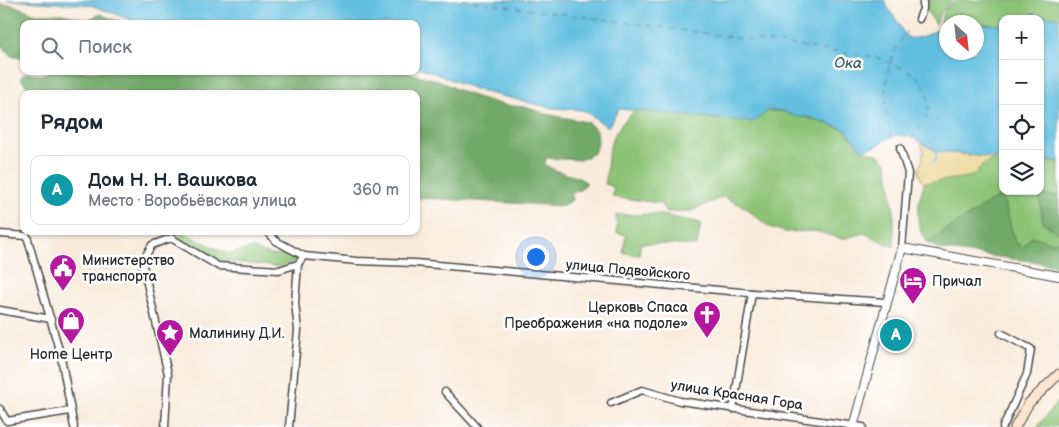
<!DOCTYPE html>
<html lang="ru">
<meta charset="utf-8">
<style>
body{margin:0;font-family:"Balsamiq Sans",sans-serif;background:#f6f6f7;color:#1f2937}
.controls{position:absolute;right:15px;top:15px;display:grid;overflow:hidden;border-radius:10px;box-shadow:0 1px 4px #0004}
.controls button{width:45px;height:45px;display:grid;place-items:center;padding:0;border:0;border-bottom:1px solid #e0e1e3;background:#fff;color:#1f2937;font:25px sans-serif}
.compass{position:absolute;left:939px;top:15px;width:45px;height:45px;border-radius:50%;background:#fff;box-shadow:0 1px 4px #0004;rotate:153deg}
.you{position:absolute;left:535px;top:256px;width:18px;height:18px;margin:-12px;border:4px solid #fff;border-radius:50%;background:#1a73e8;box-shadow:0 0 0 8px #1a73e833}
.badge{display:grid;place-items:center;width:32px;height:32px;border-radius:50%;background:#b5179e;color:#fff;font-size:16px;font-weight:700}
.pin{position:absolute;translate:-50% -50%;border:2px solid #fff;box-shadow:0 1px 5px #0006}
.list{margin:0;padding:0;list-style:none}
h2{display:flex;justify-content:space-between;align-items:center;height:65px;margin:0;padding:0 20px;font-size:21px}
h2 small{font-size:16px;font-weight:400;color:#747a83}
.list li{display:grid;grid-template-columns:32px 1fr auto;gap:15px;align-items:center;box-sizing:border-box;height:70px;margin:0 10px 10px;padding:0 10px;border:1px solid #e0e1e3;border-radius:10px}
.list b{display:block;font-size:19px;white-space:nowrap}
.list p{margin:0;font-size:16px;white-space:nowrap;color:#747a83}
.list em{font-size:16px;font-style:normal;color:#747a83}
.icon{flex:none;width:28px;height:28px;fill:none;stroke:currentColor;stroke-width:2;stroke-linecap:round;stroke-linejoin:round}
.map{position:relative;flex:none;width:1059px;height:427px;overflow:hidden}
.search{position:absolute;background:#fff;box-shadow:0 1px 4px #0004;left:20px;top:20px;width:400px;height:55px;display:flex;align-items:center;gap:12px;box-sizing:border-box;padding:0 18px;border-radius:10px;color:#747a83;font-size:19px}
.panel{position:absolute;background:#fff;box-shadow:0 1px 4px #0004;left:20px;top:90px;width:400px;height:145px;border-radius:10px}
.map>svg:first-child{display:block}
.green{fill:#8cc376;stroke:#5c7750}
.forest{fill:#71a967;stroke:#4e6a49}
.sand{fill:#eeda9e;stroke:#8c8264}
.water{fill:#63c0e1;stroke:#477686}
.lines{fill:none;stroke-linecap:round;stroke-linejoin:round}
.stream{stroke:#63c0e1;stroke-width:2}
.ferry{stroke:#3f5f6b;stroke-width:1;stroke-dasharray:6 5;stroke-linecap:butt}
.minor-casing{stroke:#4a4845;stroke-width:9}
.tertiary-casing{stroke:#4a4845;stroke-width:10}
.secondary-casing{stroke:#4a4845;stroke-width:11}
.minor{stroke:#fff;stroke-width:6}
.tertiary{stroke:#fff;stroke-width:8}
.secondary{stroke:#fce5cf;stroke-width:9}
.labels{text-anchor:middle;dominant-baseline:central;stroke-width:5;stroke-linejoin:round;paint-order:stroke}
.poi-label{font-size:14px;fill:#2b2b2b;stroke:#fff;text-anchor:start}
.street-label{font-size:14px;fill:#2b2b2b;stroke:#fff}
.water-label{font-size:15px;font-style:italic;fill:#3f5f6b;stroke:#fff}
</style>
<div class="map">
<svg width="1059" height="427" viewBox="0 0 1059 427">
<rect width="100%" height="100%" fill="#fff"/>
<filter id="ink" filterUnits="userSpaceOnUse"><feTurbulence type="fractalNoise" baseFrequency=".02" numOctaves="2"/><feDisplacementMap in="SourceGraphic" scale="10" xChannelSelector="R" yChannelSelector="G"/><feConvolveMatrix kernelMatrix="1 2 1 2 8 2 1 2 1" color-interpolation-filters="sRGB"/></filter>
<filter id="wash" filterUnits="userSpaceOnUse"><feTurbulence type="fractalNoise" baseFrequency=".0096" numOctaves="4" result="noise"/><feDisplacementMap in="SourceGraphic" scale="20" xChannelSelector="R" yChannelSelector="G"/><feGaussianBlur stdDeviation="1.12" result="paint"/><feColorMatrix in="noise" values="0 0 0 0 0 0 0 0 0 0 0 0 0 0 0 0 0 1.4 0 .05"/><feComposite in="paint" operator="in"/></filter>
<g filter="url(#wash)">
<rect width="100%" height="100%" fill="#f9ebdb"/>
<g class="green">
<path d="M 928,0 L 953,0 L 940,14 L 936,24 L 928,13 Z"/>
<path d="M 959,0 L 1059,0 L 1059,18 L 1033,14 L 1025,19 L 1003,19 L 1003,25 L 946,22 L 946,26 L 941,28 C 939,15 948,4 959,0 Z"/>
<path d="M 635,110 L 677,113 L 783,111 L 845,129 L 862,150 L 878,154 L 887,162 L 894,212 L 894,247 L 864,233 L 842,239 L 815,231 L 785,232 L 769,227 L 743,206 L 723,197 L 691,211 L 666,212 L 660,203 L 613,197 L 613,187 L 605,184 C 610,146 606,138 635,110 Z"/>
<path d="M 994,158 L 1003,159 L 1003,191 L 1040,191 L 1040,159 L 1059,162 L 1059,196 L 1040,195 L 1043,222 L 1059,234 L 1059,240 L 1053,244 L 1032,236 L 1023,248 L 1015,242 L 1002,195 L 927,242 C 913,224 918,204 924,183 L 973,176 L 980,167 Z"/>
<path d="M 658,214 L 701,223 L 697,246 L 641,243 L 639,255 L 623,253 L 626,235 L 617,233 L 616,215 Z"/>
<path d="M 155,231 L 179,231 L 229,254 L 252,248 L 271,255 L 300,256 L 296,261 L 279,267 L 222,261 L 173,236 Z"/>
<path d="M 1059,400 L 1059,427 L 1037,427 Z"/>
</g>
<g class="forest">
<path d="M 0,4 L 13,5 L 36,14 L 63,14 L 87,20 L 100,14 L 126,24 L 24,24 L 24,58 L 22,59 L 11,56 L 0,44 Z"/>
<path d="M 53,71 L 401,71 L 441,81 L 464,93 L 503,105 L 526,107 L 546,114 L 587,122 L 597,130 L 598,143 L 594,153 L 580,160 L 546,158 L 545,164 C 558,175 575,173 587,183 L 580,190 L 572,192 L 572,200 L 564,206 L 421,198 L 416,197 L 416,94 L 33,94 L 20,78 L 26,73 L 40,75 Z"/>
<path d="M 1002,195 L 1015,242 L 1023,248 L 1032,236 L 1053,243 L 1059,240 L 1059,267 L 1037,262 L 938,249 L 927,242 Z"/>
<path d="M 1039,195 L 1059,196 L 1059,234 L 1043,222 Z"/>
</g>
<path class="sand" d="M 921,143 L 936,151 L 994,158 L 980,167 L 973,176 L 924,183 C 913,168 922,169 923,155 C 924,152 922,146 921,143 Z"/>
<g class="water">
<path d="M 6,0 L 885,0 C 887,9 892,13 897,21 C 900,25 902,31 905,35 C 913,45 937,29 946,26 L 946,52 L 976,52 L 977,24 L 1003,25 L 1003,159 L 936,151 L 912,137 L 896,135 L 886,139 L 877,146 L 862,150 L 845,129 L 808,117 L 796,117 L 783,111 L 769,110 L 753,122 L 619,109 L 608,127 L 583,110 L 552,108 L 480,91 L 416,66 L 416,24 L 143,24 L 90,5 Z"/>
<path d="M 1033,14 L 1059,18 L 1059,162 L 1040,159 L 1040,19 L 1025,19 Z"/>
</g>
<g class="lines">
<path class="stream" d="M 933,162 L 936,159 L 936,151"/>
<g class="ferry">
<path d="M 462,0 L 876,57 L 915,74 L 925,87 L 929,103 L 927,117 L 912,140"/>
<path d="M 892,138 C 881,103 883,61 907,31"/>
</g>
</g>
</g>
<g filter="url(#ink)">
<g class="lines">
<defs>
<g id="minor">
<path d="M 919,19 L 923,9 L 923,0"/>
<path d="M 900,148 L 908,173 L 902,248"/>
<path d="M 267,231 L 276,241 L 304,256"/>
<path d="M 0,234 L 27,236 L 61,357 L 74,427"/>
<path d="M 0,310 L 51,319"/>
<path d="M 1001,333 L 1031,349 L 1027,374 L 1003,427"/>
<path d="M 445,392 L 477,427"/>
<path d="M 611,403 L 642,390 L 680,401 L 863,427"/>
<path d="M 0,409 L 7,421 L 70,411"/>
<path d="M 733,409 L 752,293"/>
<path d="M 165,427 L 168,374 L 143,266 L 146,255 L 152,245 L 171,238 L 218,266 L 279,270 L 298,264 L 304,256 L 357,261 L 415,263 L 752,293 L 886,302"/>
<path d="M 289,427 L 298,330 L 295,303 L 298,264"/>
</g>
<path id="tertiary" d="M 853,427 L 902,248 L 1059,276"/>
<path id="secondary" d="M 1015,427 L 1029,403 L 1059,374"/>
</defs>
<use href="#minor" class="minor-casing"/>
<use href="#tertiary" class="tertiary-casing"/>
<use href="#secondary" class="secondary-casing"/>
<use href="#minor" class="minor"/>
<use href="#tertiary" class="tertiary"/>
<use href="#secondary" class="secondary"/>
</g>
</g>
<defs>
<symbol id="civic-pin" viewBox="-11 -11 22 30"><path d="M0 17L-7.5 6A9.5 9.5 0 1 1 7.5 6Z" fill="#b5179e" stroke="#fff"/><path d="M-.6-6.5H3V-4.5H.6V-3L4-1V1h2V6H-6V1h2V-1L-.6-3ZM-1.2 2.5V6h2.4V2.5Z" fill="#fff"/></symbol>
<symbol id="hotel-pin" viewBox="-11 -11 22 30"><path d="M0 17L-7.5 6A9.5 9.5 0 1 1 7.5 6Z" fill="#b5179e" stroke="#fff"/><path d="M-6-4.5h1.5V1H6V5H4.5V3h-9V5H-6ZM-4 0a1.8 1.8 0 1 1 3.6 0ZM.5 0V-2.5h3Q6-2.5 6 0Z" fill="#fff"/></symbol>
<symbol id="church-pin" viewBox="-11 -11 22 30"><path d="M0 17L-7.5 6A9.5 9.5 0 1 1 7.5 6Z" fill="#b5179e" stroke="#fff"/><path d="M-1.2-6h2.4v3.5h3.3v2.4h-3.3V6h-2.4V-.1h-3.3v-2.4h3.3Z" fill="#fff"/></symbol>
<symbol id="shop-pin" viewBox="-11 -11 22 30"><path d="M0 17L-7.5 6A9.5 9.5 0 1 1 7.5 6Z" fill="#b5179e" stroke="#fff"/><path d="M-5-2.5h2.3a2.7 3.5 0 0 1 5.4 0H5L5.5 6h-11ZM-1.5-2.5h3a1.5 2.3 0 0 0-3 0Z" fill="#fff"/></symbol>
<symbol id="sight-pin" viewBox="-11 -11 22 30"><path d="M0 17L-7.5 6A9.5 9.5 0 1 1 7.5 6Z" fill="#b5179e" stroke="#fff"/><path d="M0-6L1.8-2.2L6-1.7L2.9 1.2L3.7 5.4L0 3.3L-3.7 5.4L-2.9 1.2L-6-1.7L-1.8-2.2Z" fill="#fff"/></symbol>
</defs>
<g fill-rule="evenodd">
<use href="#civic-pin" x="47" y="252" width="32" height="43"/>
<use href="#hotel-pin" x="897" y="265" width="32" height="43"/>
<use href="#church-pin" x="691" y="299" width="32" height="43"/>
<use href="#shop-pin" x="55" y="305" width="32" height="43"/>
<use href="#sight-pin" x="154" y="317" width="32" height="43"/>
</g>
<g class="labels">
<g class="poi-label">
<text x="82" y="260">Министерство<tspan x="82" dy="16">транспорта</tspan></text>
<text x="932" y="281">Причал</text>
<text x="688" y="307" text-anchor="end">Церковь Спаса<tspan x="688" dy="16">Преображения «на подоле»</tspan></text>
<text x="189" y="333">Малинину Д.И.</text>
<text x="71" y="354" text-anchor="middle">Home Центр</text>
</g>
<g class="street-label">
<text transform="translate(628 270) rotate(5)">улица Подвойского</text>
<text transform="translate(737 395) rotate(9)">улица Красная Гора</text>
</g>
<g class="water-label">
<text x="848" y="63">Ока</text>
</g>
</g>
</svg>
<div class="controls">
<button>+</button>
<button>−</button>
<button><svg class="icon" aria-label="locate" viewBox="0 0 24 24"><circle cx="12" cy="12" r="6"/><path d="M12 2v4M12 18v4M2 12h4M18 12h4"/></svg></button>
<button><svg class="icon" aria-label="layers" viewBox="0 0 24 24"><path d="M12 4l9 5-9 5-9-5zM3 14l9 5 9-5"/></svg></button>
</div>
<svg class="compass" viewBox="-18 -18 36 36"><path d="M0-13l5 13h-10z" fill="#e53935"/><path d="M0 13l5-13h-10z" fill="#747a83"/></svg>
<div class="you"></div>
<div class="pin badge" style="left:896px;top:335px;background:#0f9aa8">A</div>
<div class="search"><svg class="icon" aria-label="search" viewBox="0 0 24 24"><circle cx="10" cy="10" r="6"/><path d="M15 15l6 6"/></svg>Поиск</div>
<section class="panel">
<h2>Рядом<small></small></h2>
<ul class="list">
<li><span class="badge" style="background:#0f9aa8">A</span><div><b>Дом Н. Н. Вашкова</b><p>Место · Воробьёвская улица</p></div><em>360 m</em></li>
</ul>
</section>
</div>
